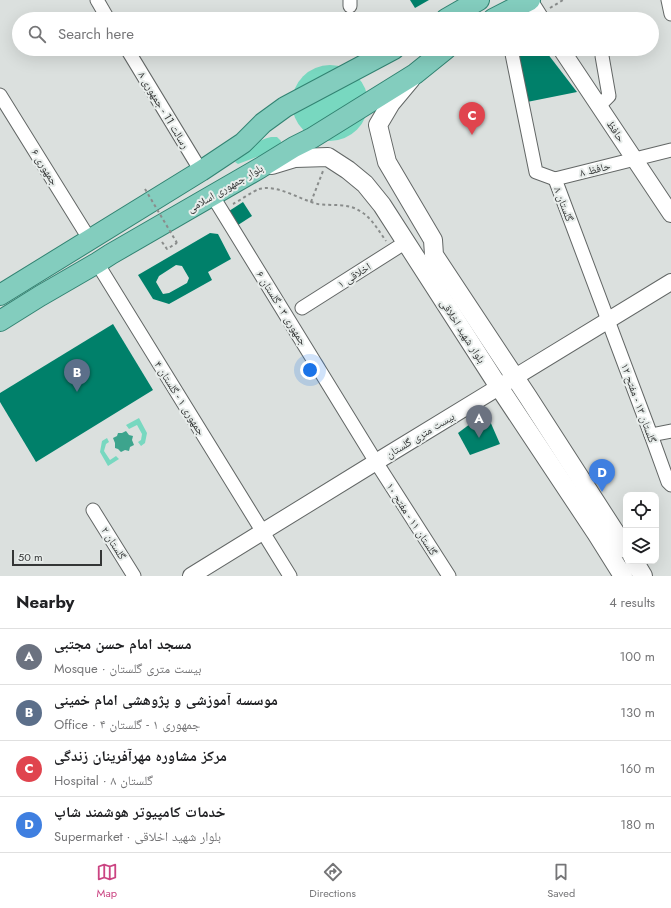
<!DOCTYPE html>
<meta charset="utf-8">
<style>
body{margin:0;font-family:Jost,"Noto Naskh Arabic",sans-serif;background:#f2f2f2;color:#202124}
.controls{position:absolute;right:12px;bottom:12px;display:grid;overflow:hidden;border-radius:8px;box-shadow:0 4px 16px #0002}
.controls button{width:36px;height:36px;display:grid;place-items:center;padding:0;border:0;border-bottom:1px solid #e0e0e0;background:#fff;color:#202124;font:20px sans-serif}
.scale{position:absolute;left:12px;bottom:10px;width:90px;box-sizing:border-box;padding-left:4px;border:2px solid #343636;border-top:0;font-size:11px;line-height:14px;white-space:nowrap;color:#343636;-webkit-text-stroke:3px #e8edeb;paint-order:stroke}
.you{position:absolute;left:310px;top:370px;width:14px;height:14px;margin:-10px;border:3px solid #fff;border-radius:50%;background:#1a73e8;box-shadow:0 0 0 6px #1a73e833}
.badge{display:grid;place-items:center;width:26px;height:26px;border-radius:50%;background:#cb4482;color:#fff;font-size:13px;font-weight:700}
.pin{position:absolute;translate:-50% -33px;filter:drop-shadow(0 1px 2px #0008)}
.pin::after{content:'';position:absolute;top:21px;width:14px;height:12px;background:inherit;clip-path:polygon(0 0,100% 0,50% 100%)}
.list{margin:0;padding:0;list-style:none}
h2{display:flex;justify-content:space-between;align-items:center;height:52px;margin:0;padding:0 16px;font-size:17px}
h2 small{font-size:13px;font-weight:400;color:#757577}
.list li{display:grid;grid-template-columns:26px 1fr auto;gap:12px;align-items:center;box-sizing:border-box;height:56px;padding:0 16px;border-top:1px solid #e0e0e0}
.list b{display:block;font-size:15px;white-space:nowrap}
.list p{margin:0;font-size:13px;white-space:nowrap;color:#757577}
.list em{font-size:13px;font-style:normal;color:#757577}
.icon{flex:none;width:22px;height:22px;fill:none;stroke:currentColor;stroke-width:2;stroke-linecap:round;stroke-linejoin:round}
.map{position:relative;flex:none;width:671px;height:576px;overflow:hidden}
.search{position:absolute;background:#fff;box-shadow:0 4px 16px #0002;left:12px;right:12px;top:12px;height:44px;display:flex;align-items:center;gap:10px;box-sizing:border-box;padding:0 14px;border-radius:22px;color:#757577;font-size:15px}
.sheet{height:276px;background:#fff}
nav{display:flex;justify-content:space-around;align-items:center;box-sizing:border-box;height:56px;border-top:1px solid #e0e0e0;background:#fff;font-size:11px;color:#757577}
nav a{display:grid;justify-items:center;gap:2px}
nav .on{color:#cb4482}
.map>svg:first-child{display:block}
.green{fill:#78d8c0}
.water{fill:#3da48d}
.building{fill:#00806a;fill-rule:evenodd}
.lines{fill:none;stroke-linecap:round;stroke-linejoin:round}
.minor-casing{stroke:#636766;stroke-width:15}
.tertiary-casing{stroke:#636766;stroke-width:18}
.secondary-casing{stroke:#636766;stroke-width:20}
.primary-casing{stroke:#328372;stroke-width:22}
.path{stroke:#898c8b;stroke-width:2;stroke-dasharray:3 3;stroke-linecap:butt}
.minor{stroke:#fff;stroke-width:13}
.tertiary{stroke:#fff;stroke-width:16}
.secondary{stroke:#fff;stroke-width:18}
.primary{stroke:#83cdbe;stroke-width:20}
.path-bridge{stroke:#898c8b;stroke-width:2;stroke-dasharray:3 3;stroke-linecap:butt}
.labels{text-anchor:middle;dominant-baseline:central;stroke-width:4;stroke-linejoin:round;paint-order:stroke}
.street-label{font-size:11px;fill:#343636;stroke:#e8edeb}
</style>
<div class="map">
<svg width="671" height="576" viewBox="0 0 671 576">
<rect width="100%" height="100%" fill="#dbe0de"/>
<g class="green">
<circle cx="330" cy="103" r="38"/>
<path d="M 271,137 L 277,137 L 281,141 L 280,147 L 275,150 L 238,164 L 235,162 C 246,152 256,140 271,137 Z"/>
<path d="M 139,418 L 147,433 L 145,443 L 141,446 L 138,442 L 141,440 L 142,434 L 137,425 L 129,429 L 126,425 Z"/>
<path d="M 107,438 L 109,442 L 106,444 L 104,451 L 110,460 L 116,456 L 119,459 L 108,466 L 100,452 L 102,441 Z"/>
</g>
<path class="water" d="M 126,431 L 129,435 L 133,436 L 132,440 L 134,445 L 130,447 L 129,451 L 125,450 L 121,452 L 118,449 L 115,448 L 115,443 L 113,438 L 117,436 L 118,433 L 122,433 Z"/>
<g class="building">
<path d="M 410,0 L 429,0 L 415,8 Z"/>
<path d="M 516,49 L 544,49 L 577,92 L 522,103 Z"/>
<path d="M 243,202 L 252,216 L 238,225 L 229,211 Z"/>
<path d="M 210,233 L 218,234 L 231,259 L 208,272 L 212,280 L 169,304 L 153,299 L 138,275 ZM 176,265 L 182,266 L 189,278 L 187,283 L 169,293 L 163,294 L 156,282 L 159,276 Z"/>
<path d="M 113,324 L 153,390 L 36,462 L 0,402 L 0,393 Z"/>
<path d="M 486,412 L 500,444 L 470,455 L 458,433 Z"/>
</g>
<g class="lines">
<defs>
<g id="minor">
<path d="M 97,0 L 108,19"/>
<path d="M 350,0 L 350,6"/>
<path d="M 668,0 L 671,14"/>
<path d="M 127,49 L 201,171"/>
<path d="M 511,49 L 536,172 L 555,179"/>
<path d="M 0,95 L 90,240"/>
<path d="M 599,106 L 609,96 L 602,56"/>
<path d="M 555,179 L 651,435 L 668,482 L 671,485"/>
<path d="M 555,179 L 671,150"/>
<path d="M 212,195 L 376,462 L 449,576"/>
<path d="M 97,263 L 290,576"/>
<path d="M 302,308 L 406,242"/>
<path d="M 651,435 L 671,431"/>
<path d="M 93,510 L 134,576"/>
</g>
<g id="tertiary">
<path d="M 529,0 L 541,19"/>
<path d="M 561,49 L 671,214"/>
<path d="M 191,576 L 376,462 L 671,282"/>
</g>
<g id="secondary">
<path d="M 411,79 L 391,103 L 378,125 L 387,162 L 433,240 L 434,255 L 528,397 L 626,549"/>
<path d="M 272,165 L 295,158 L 328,157 L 348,170 L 365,184 L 382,205 L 499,387 L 596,533 L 623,576"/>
<path d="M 634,561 L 643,576"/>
</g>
<g id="primary">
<path d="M 446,19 L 479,0"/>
<path d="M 493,19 L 530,0"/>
<path d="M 0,295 L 201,171 L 243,143 L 263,123 L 285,107 L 394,49"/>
<path d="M 0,321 L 40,296 L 97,263 L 111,254 L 260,168 L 294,147 L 312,138 L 415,74 L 446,49"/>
</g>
</defs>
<use href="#minor" class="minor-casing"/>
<use href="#tertiary" class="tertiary-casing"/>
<use href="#secondary" class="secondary-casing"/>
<use href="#primary" class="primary-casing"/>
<g class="path">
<path d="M 550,8 L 563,0"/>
<path d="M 311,202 L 323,171"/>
<path d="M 233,204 C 239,201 253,191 259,189 C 278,184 300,200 318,204 C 333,206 348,203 360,211 C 372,218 378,230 386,241"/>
<path d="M 162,242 L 167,249 L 177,243"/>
</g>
<use href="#minor" class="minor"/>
<use href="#tertiary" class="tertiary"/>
<use href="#secondary" class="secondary"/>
<use href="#primary" class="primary"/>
<path class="path-bridge" d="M 145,189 L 177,243"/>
</g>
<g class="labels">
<g class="street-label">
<text transform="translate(164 110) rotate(59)">رسالت 11 - جمهوری ۸</text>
<text transform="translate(616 131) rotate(56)">حافظ</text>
<text transform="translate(45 167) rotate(58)">جمهوری ۶</text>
<text transform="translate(595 169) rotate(-14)">حافظ ۸</text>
<text transform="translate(225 188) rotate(-30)">بلوار جمهوری اسلامی</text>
<text transform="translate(564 204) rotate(69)">گلستان ۸</text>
<text transform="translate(354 275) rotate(-32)">اخلاقی ۱</text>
<text transform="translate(282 308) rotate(58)">جمهوری ۳ - گلستان ۶</text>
<text transform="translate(463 331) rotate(57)">بلوار شهید اخلاقی</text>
<text transform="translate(180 398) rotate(58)">جمهوری ۱ - گلستان ۴</text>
<text transform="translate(639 403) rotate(70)">گلستان ۱۳ - مفتح ۱۲</text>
<text transform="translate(420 435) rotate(-31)">بیست متری گلستان</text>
<text transform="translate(412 519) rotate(57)">گلستان ۱۱ - مفتح ۱۰</text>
<text transform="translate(114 543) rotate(58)">گلستان ۲</text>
</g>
</g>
</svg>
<div class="controls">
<button><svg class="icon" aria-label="locate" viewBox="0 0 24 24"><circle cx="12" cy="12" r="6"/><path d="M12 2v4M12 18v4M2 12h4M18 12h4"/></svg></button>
<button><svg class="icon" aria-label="layers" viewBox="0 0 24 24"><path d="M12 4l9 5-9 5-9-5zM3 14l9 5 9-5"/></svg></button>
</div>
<div class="scale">50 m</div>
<div class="you"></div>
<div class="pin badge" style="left:479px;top:438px;background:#6b7280">A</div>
<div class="pin badge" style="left:77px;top:392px;background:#5c6f8a">B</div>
<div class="pin badge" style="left:472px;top:135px;background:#e0444e">C</div>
<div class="pin badge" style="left:602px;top:492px;background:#3f7fe0">D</div>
<div class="search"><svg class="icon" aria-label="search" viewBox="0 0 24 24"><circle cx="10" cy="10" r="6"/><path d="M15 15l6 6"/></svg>Search here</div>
</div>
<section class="sheet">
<h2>Nearby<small>4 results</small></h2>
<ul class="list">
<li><span class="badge" style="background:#6b7280">A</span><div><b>مسجد امام حسن مجتبی</b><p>Mosque · بیست متری گلستان</p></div><em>100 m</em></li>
<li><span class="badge" style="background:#5c6f8a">B</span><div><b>موسسه آموزشی و پژوهشی امام خمینی</b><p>Office · جمهوری ۱ - گلستان ۴</p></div><em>130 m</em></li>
<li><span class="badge" style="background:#e0444e">C</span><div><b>مرکز مشاوره مهرآفرینان زندگی</b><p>Hospital · گلستان ۸</p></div><em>160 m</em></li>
<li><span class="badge" style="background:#3f7fe0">D</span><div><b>خدمات کامپیوتر هوشمند شاپ</b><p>Supermarket · بلوار شهید اخلاقی</p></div><em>180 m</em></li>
</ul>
</section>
<nav>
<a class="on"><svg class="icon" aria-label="map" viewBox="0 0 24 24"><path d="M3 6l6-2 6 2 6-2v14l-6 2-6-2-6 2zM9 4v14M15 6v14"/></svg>Map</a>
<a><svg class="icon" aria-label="directions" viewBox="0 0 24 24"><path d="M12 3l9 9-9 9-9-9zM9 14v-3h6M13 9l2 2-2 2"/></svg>Directions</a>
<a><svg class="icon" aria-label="saved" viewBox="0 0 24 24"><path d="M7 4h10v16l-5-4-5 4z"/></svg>Saved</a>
</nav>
